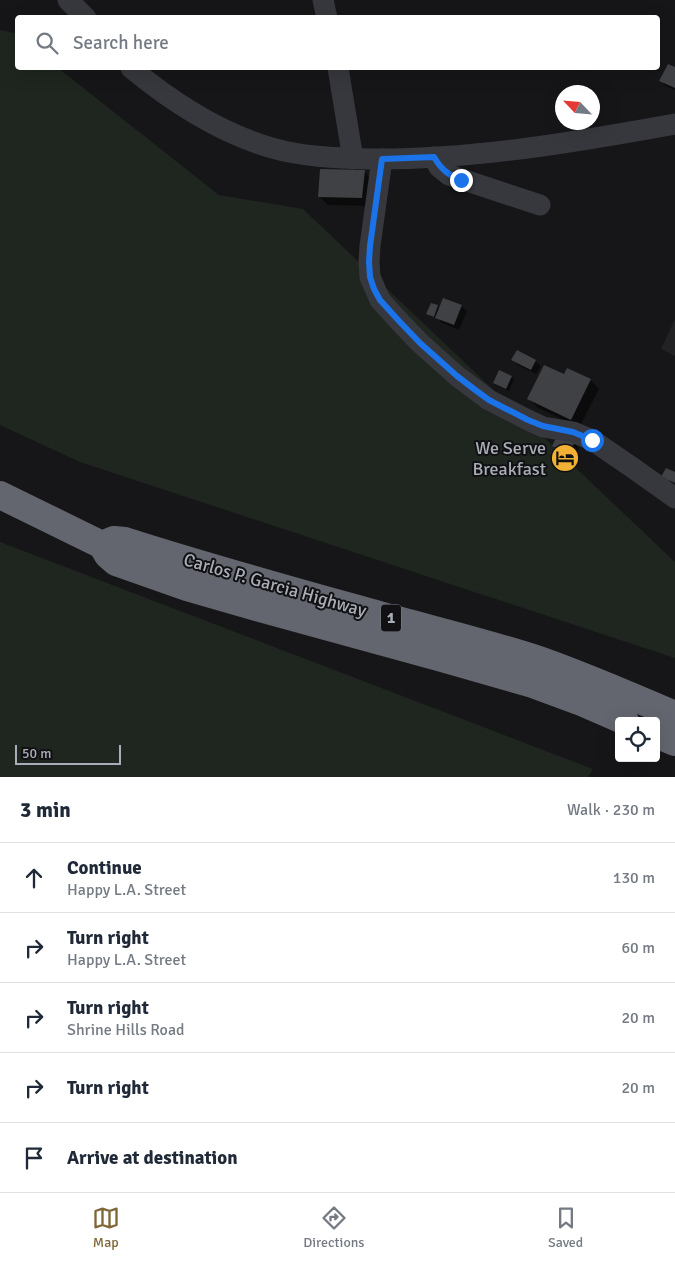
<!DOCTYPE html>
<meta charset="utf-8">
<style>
body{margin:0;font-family:Signika,sans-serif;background:#f6f6f7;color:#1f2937}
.controls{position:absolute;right:15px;bottom:15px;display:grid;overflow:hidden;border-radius:5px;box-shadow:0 5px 20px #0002}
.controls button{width:45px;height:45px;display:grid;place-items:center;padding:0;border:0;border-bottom:1px solid #e0e1e3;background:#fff;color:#1f2937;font:25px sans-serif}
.compass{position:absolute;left:555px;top:85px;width:45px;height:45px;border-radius:50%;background:#fff;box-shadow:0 5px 20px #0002;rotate:296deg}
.scale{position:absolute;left:15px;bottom:12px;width:106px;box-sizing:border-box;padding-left:5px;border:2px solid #a8adb8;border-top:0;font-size:14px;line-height:18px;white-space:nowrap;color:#a8adb8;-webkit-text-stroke:4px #111113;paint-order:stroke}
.stop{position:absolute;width:15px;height:15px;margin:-11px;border:4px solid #1a73e8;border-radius:50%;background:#fff}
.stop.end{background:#1a73e8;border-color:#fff;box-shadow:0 1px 5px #0008}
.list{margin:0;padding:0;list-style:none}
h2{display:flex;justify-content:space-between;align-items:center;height:65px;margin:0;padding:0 20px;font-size:21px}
h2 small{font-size:16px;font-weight:400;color:#747a83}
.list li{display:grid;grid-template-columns:32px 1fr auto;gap:15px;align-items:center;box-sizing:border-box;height:70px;padding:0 20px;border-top:1px solid #e0e1e3}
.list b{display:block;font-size:19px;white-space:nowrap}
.list p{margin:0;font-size:16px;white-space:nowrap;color:#747a83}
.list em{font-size:16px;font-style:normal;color:#747a83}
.icon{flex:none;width:28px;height:28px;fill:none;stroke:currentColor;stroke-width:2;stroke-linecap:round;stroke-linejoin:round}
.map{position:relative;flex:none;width:675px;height:777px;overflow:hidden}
.search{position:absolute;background:#fff;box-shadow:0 5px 20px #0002;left:15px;right:15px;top:15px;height:55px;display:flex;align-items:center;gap:12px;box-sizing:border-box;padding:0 18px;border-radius:5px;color:#747a83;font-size:19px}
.sheet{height:415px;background:#fff}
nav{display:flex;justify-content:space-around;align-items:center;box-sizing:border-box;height:70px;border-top:1px solid #e0e1e3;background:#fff;font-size:14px;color:#747a83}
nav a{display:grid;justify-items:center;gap:2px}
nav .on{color:#7e6636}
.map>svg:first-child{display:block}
.built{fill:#222225}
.green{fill:#1e261f}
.shadow{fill:#0007}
.building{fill:#404145}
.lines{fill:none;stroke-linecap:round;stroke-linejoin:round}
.minor{stroke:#37383d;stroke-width:21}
.highway{stroke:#63666e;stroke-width:28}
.route{stroke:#1a73e8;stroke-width:6}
.labels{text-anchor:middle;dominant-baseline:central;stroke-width:4;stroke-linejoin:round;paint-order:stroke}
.shield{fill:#111113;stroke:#7b7e86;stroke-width:1}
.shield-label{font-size:16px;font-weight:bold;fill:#a8adb8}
.poi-label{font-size:18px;fill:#a8adb8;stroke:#111113;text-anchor:end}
.street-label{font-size:18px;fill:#a8adb8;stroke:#111113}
</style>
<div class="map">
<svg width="675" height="777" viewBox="0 0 675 777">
<rect width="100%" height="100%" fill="#161618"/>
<path class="built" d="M 675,319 L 675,356 L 661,349 Z"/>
<g class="green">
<path d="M 0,30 L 15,33 L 17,35 L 18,68 L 58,68 L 219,195 L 303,209 L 675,562 L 675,658 L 80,462 L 0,425 Z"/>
<path d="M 0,542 L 593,769 L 588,777 L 0,777 Z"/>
</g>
<g class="shadow">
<path d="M 675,68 L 675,90 L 666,86 L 661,81 Z"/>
<path d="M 364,172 L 373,180 L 370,206 L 328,205 L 320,197 Z"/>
<path d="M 461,306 L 467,311 L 459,330 L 442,323 L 436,317 L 436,318 L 430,316 L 428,314 L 437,307 L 440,309 Z"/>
<path d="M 513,360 L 535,361 L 541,366 L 536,374 L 518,365 Z"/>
<path d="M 568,369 L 591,380 L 599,389 L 579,428 L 537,407 L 529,398 L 564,376 Z"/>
<path d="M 512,377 L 514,379 L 509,391 L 496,385 L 494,383 Z"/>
<path d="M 574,443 L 579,448 L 574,459 L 559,452 L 553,446 Z"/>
</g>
<g class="building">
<path d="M 668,64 L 675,67 L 675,88 L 659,81 Z"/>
<path d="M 320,169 L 365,170 L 362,198 L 318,197 Z"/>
<path d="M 443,298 L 462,305 L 454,325 L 435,318 Z"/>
<path d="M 431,303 L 438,305 L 434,317 L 426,314 Z"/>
<path d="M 517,350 L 536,360 L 531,370 L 511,360 Z"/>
<path d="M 544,365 L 564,374 L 567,368 L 591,379 L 571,420 L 527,399 Z"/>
<path d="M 499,370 L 512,376 L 506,389 L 493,383 Z"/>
<path d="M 558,434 L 575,442 L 568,454 L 552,446 Z"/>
<path d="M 666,468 L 675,472 L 675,483 L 661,477 Z"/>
</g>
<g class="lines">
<g class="minor">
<path d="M 68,0 L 86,18"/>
<path d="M 323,0 L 327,18"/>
<path d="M 131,68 C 172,102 220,133 272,148 C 303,157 337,158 370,159 C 472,160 575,142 675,124"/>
<path d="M 338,68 L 353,159"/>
<path d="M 434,157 L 439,167 L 449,175 L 540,205"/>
<path d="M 382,159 L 370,246 L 369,262 L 370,277 L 380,300 L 399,321 L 420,343 L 457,376 L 489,400 L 528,420 L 543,427 L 573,432 L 592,440 L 633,468 L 675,498"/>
</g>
<g class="highway">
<path d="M 0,495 L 102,545 L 108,555 L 116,562 L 187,587 L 260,608 L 442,658 L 533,684 L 579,701 L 625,721"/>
<path d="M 102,545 L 114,540 L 125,541 C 209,568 293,591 379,615 C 433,630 488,643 542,661 C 587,677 631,696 675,715"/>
<path d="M 656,734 L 675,742"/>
</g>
</g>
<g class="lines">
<path class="route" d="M 461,180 C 448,175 441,169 434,157 L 382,159 L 370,246 L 369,262 L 370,277 L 374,289 L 380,300 L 399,321 L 420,343 L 457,376 L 474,389 L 489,400 L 528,420 L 543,426 L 573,432 L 592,440"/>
</g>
<defs>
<symbol id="hotel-disc" viewBox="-11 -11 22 22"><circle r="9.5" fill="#f2b134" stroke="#111113"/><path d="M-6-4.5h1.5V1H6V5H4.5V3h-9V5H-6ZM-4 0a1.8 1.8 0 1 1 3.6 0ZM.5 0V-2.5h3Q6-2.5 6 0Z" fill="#111"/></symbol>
</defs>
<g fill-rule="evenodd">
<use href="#hotel-disc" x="549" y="442" width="32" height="32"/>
</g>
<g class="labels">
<rect class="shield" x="381" y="604.5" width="20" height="27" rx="4"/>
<g class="shield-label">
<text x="391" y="618">1</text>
</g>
<g class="poi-label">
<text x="546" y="448">We Serve<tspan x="546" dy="21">Breakfast</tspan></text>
</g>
<g class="street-label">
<text transform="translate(275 585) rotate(16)">Carlos P. Garcia Highway</text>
</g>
</g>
</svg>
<div class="controls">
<button><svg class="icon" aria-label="locate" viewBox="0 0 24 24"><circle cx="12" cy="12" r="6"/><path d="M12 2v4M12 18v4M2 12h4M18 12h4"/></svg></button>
</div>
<svg class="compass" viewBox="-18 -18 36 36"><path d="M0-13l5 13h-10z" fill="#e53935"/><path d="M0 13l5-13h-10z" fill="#747a83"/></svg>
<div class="scale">50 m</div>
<div class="stop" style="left:592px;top:440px"></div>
<div class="stop end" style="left:461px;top:180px"></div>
<div class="search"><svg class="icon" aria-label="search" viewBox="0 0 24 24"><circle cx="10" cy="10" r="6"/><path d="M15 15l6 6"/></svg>Search here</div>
</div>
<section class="sheet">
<h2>3 min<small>Walk · 230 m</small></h2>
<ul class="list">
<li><svg class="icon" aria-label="ahead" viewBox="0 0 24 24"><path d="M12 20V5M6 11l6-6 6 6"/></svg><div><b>Continue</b><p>Happy L.A. Street</p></div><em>130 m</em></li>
<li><svg class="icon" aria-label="right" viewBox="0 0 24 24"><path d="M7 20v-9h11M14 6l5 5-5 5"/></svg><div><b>Turn right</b><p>Happy L.A. Street</p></div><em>60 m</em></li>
<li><svg class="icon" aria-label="right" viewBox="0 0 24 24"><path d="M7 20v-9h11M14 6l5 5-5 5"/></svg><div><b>Turn right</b><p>Shrine Hills Road</p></div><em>20 m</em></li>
<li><svg class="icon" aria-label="right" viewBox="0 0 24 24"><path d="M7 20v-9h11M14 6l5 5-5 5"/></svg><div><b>Turn right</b></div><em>20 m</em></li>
<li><svg class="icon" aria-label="arrive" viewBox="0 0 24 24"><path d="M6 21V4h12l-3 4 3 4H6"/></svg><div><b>Arrive at destination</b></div></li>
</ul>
</section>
<nav>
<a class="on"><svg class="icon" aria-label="map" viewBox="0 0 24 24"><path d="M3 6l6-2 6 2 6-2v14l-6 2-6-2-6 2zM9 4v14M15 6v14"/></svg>Map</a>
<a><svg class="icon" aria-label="directions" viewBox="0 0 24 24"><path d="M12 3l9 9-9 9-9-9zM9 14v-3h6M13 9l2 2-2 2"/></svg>Directions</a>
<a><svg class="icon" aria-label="saved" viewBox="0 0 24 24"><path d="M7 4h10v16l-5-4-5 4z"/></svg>Saved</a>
</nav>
